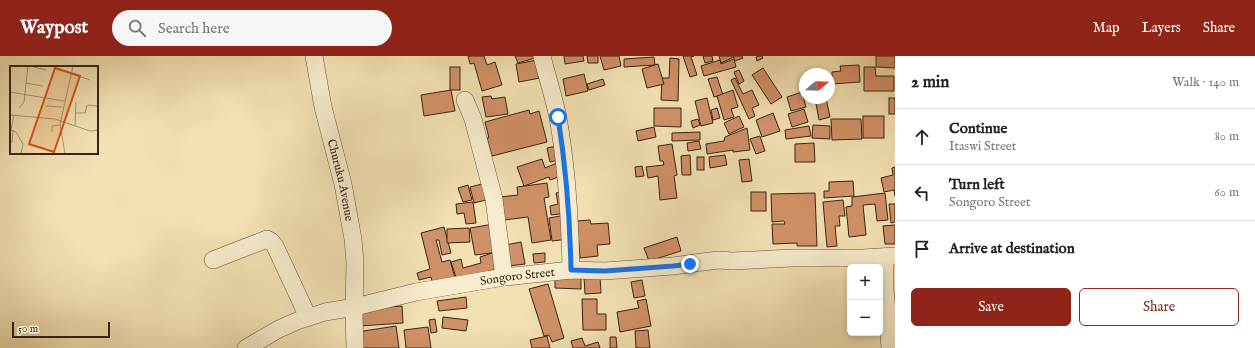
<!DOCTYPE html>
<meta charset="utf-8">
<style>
body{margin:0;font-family:"IM FELL English",serif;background:#f6f6f6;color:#222}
.controls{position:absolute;right:12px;bottom:12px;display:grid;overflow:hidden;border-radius:6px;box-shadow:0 2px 6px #0003}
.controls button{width:36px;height:36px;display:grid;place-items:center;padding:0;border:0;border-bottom:1px solid #e0e0e0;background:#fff;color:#222;font:20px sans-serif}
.compass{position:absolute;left:799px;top:12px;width:36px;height:36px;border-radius:50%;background:#fff;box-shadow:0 2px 6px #0003;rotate:71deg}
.scale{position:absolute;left:12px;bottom:10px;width:98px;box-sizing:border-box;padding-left:4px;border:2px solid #372417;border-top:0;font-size:11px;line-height:14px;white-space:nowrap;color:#372417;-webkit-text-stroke:3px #f7eccd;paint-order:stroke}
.stop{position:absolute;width:12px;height:12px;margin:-9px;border:3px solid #1a73e8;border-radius:50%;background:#fff}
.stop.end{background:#1a73e8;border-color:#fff;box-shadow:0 1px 4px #0008}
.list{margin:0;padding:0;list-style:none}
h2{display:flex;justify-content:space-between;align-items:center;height:52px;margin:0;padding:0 16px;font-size:17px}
h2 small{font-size:13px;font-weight:400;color:#767676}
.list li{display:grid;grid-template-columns:26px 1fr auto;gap:12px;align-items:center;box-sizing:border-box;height:56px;padding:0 16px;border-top:1px solid #e0e0e0}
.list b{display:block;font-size:15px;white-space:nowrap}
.list p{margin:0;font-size:13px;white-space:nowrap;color:#767676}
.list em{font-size:13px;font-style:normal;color:#767676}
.actions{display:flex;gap:8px;padding:12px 16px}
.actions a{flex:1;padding:9px 0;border:1px solid #8f2418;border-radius:6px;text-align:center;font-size:14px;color:#8f2418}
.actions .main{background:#8f2418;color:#fff}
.icon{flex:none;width:22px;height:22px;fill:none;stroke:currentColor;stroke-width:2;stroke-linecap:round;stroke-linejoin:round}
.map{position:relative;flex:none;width:895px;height:292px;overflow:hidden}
header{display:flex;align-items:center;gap:24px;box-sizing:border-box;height:56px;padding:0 20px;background:#8f2418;color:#fff}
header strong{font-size:19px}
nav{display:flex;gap:22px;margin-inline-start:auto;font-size:14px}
.search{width:280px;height:36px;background:#f6f6f6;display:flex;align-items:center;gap:10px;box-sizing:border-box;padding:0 14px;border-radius:22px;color:#767676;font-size:15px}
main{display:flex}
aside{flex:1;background:#fff}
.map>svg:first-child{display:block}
.building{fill:#d19166;stroke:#372417}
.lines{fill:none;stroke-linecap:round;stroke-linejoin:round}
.minor-casing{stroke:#66533e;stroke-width:18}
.minor{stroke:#f7eccd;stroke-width:17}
.route{stroke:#1a73e8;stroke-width:5}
.labels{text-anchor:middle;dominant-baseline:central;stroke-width:3;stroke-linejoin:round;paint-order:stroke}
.street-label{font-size:12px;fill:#372417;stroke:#f7eccd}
.inset-road{fill:none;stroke:#a89574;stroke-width:1}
.view{fill:#d6540d;fill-opacity:0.15;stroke:#d6540d;stroke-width:2}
.inset-edge{fill:none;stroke:#372417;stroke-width:2}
</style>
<header>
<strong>Waypost</strong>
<div class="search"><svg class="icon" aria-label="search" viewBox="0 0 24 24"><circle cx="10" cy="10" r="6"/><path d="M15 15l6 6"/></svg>Search here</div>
<nav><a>Map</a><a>Layers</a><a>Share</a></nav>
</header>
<main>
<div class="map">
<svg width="895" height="292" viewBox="0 0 895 292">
<rect width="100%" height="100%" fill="#f3e1b2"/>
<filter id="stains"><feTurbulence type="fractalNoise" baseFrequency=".005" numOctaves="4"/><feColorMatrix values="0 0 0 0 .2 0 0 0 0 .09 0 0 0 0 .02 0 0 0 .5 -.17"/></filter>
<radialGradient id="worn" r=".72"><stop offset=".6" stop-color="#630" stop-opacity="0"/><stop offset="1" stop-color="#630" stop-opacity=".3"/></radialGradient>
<g class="building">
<path d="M 468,0 L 484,0 L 487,9 L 495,6 L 502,29 L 482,35 L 474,7 L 470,8 Z"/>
<path d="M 515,0 L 535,0 L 535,2 L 518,7 Z"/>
<path d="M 564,0 L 583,0 L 584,5 L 565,8 Z"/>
<path d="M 587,0 L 598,0 L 598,7 L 588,7 Z"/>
<path d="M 600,0 L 619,0 L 621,10 L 604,14 Z"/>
<path d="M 683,0 L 694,0 L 691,1 L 697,19 L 690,21 Z"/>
<path d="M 703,0 L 712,0 L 713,5 L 705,7 Z"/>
<path d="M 719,0 L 732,0 L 732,2 L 721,7 Z"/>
<path d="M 733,0 L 742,0 L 743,2 L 735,5 Z"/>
<path d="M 759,0 L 762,0 L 763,2 L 757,5 L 756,1 Z"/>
<path d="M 876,0 L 895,0 L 895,12 L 876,11 Z"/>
<path d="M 654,1 L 655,9 L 624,11 L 624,3 Z"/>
<path d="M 670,2 L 679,3 L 678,45 L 661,44 L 662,22 L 669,22 Z"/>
<path d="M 734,3 L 736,11 L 704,20 L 701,10 L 720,4 L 721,8 Z"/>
<path d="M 537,4 L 540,22 L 519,26 L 516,8 Z"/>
<path d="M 658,8 L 664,28 L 647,32 L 642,13 Z"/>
<path d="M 859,9 L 860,26 L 832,28 L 832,16 L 841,15 L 840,10 Z"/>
<rect x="450" y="11" width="10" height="23"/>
<path d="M 864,11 L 875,11 L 876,20 L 894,20 L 894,35 L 864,35 Z"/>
<path d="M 763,12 L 782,41 L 771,48 L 752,19 Z"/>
<path d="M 823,13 L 825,18 L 818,18 L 817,15 Z"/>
<path d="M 739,14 L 744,25 L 739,28 L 734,16 Z"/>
<path d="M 584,18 L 588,35 L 566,40 L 563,23 Z"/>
<path d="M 717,21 L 723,39 L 714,41 L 708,23 Z"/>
<path d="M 735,22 L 743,38 L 752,34 L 759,49 L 752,52 L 755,60 L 749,63 L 731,24 Z"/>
<path d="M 603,23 L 605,29 L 589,34 L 587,28 Z"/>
<path d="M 451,34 L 455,55 L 424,60 L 421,39 Z"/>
<path d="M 733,34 L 738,51 L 731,53 L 734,61 L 724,64 L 717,40 Z"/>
<path d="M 802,36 L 806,51 L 791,55 L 787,41 Z"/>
<path d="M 491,40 L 492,43 L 505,41 L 508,58 L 486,61 L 482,41 Z"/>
<path d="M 707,42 L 713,67 L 701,70 L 695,45 Z"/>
<path d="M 815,42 L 826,42 L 830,61 L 819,64 Z"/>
<rect x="889" y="42" width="6" height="16"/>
<path d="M 654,52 L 681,52 L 681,71 L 654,70 Z"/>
<path d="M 717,52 L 720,62 L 713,64 L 711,54 Z"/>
<path d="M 804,53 L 808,66 L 792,71 L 788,58 Z"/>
<path d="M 529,54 L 530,58 L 539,55 L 547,86 L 492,100 L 487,82 L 489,82 L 485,66 Z"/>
<path d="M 773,57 L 780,75 L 762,81 L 756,64 Z"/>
<path d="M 739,60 L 744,71 L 729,78 L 724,67 Z"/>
<rect x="863" y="60" width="21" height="22"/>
<path d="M 698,63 L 700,69 L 693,72 L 691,65 Z"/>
<path d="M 831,63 L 861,63 L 862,83 L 832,84 Z"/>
<path d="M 813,69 L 830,70 L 830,83 L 812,82 Z"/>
<path d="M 809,70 L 811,80 L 786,83 L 785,74 Z"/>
<path d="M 654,71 L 656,81 L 638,85 L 636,75 Z"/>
<path d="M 747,72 L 750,94 L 733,96 L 733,94 L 707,98 L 706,88 L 724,85 L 725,81 Z"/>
<path d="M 700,76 L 700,84 L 672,85 L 672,77 Z"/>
<path d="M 760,80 L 765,95 L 756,98 L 750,83 Z"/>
<path d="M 699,85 L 701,93 L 688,95 L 687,87 Z"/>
<path d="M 814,87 L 815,106 L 795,106 L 795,88 Z"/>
<path d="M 672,88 L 677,119 L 674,120 L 677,142 L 660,144 L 658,120 L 648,122 L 646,111 L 664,109 L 663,105 L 660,105 L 658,90 Z"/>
<path d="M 557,90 L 560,104 L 550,106 L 547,92 Z"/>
<path d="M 690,99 L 691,119 L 682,119 L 681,100 Z"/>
<path d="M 725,99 L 727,109 L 710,112 L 709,101 Z"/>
<rect x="697" y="101" width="7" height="13"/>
<path d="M 542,103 L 545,112 L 559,106 L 564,119 L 550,124 L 549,121 L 524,130 L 517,111 Z"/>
<path d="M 749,103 L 752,125 L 742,126 L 739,104 Z"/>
<path d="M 642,110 L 644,120 L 636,121 L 635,111 Z"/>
<path d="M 895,111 L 895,140 L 894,134 L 884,136 L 881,122 L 893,119 L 892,112 Z"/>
<path d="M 853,125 L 854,140 L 824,142 L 824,135 L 829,135 L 829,126 Z"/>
<path d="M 486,127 L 490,143 L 474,147 L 470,131 Z"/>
<path d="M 547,127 L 549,141 L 544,142 L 551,184 L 532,187 L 528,161 L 504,164 L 500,141 L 518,139 L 517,131 Z"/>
<path d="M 468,129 L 472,144 L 463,146 L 458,132 Z"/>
<path d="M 565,135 L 568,157 L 551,159 L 550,150 L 558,148 L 556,137 Z"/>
<rect x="751" y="136" width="15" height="19"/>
<path d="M 815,137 L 817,190 L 797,190 L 797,187 L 773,188 L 772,168 L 785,168 L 784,165 L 772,166 L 771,138 Z"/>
<path d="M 885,137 L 888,164 L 877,165 L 875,148 L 863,149 L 866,179 L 849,181 L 846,151 L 852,150 L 852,141 Z"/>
<path d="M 843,144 L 845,160 L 839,160 L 840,170 L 835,170 L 837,190 L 827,191 L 823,146 Z"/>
<path d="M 473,146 L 476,167 L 466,168 L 464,157 L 457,158 L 456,148 Z"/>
<path d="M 889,148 L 895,148 L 895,166 L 891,167 Z"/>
<path d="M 566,159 L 569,183 L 552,185 L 549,162 Z"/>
<path d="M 590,164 L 591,168 L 608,167 L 610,188 L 597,189 L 598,200 L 580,202 L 577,165 Z"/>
<path d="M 494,168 L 498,196 L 475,199 L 470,172 Z"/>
<path d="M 895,169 L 895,188 L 885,188 L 883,170 Z"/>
<path d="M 444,171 L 451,197 L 442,199 L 439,184 L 436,184 L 442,206 L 450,204 L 455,222 L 433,228 L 431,221 L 419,224 L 417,217 L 430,213 L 421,177 Z"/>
<path d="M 469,172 L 470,186 L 447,187 L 447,173 Z"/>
<path d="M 677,181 L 681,195 L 649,205 L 644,192 Z"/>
<path d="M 521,186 L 525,208 L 508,210 L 505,189 Z"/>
<path d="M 495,196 L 500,212 L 457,224 L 451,206 L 461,203 L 463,212 L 481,207 L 480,201 Z"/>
<path d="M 545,197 L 545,206 L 534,207 L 533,198 Z"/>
<path d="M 555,217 L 581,218 L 581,233 L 555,232 Z"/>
<path d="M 600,220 L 601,237 L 585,238 L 584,221 Z"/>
<path d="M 642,224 L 645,240 L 634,242 L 631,226 Z"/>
<path d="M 548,228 L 564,282 L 552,286 L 549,279 L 544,280 L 529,233 Z"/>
<path d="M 466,241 L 467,252 L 439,255 L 437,245 Z"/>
<path d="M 582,243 L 597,243 L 597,258 L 606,258 L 606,274 L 583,274 Z"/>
<path d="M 646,243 L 651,270 L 620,276 L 617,256 L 639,252 L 637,245 Z"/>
<path d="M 402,250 L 403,267 L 360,270 L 359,253 Z"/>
<path d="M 443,261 L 468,264 L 466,275 L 442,272 Z"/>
<path d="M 435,263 L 437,276 L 431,277 L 429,264 Z"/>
<path d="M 396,270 L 399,292 L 360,292 L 357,276 Z"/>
<path d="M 428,271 L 431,292 L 406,292 L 404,274 Z"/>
<path d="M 648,274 L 650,292 L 636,292 L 635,275 Z"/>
<path d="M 547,280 L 550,292 L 532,292 L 530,284 Z"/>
<path d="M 610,281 L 616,281 L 617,292 L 610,292 Z"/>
<path d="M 582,282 L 585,290 L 598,286 L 600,292 L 573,292 L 571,285 Z"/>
</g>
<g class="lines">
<defs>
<g id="minor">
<path id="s1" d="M 314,0 L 323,51 L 343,128 L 353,183 L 355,206 L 354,258 L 355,292"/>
<path d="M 542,0 C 547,21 554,41 558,62 C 567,112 570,163 571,214"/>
<path d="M 465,44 L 473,63 L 494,143 L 504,221"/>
<path d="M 885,201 L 885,232 L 890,292"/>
<path d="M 213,204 L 267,183 L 271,185 L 275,190 L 308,261"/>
<path id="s2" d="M 246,292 L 279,273 L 297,265 L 325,256 L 355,251 L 416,236 L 504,221 L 571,214 L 605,215 L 673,210 L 702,206 L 719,204 L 732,205 L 793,202 L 863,202 L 895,200"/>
</g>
</defs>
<use href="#minor" class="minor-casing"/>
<use href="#minor" class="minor"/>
</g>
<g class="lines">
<path class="route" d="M 558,61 C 566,112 570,162 571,214 L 605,215 L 673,210 L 690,208"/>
</g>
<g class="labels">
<g class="street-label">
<text stroke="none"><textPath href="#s1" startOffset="127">Churuku Avenue</textPath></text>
<text stroke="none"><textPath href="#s2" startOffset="283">Songoro Street</textPath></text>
</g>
</g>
<g transform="translate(10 10)">
<rect width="88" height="88" fill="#f3e1b2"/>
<path class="inset-road" d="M 20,0 L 36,4M 62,8 L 80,14M 16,17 L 33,20M 0,26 L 54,35M 36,40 L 52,41M 9,42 L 14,36 L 18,0M 66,47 L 75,47 L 77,39 L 88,40M 0,49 L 45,53 L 80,65 L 88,64M 65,59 L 66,36M 0,64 L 6,66 L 13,78 L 11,88M 1,64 L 4,49M 42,66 L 42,60 L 50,59M 2,77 L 3,64M 55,88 L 50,58 L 63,0"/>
<path class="view" d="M 45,2 L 70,10 L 44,86 L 19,78 Z"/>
<rect width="88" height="88" class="inset-edge"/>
</g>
<rect width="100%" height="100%" filter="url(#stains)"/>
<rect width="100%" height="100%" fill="url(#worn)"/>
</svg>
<div class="controls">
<button>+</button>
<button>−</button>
</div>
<svg class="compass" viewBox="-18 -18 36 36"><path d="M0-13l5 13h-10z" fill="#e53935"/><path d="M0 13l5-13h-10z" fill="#767676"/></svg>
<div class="scale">50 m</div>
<div class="stop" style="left:558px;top:61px"></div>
<div class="stop end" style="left:690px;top:208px"></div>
</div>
<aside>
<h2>2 min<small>Walk · 140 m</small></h2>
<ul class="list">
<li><svg class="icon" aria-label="ahead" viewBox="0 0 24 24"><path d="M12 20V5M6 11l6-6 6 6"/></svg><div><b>Continue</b><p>Itaswi Street</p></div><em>80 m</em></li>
<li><svg class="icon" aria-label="left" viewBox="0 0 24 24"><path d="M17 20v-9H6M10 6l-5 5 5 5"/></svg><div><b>Turn left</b><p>Songoro Street</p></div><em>60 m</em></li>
<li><svg class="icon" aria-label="arrive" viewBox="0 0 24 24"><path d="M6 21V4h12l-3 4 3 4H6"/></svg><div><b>Arrive at destination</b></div></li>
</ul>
<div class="actions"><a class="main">Save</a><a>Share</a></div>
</aside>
</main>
